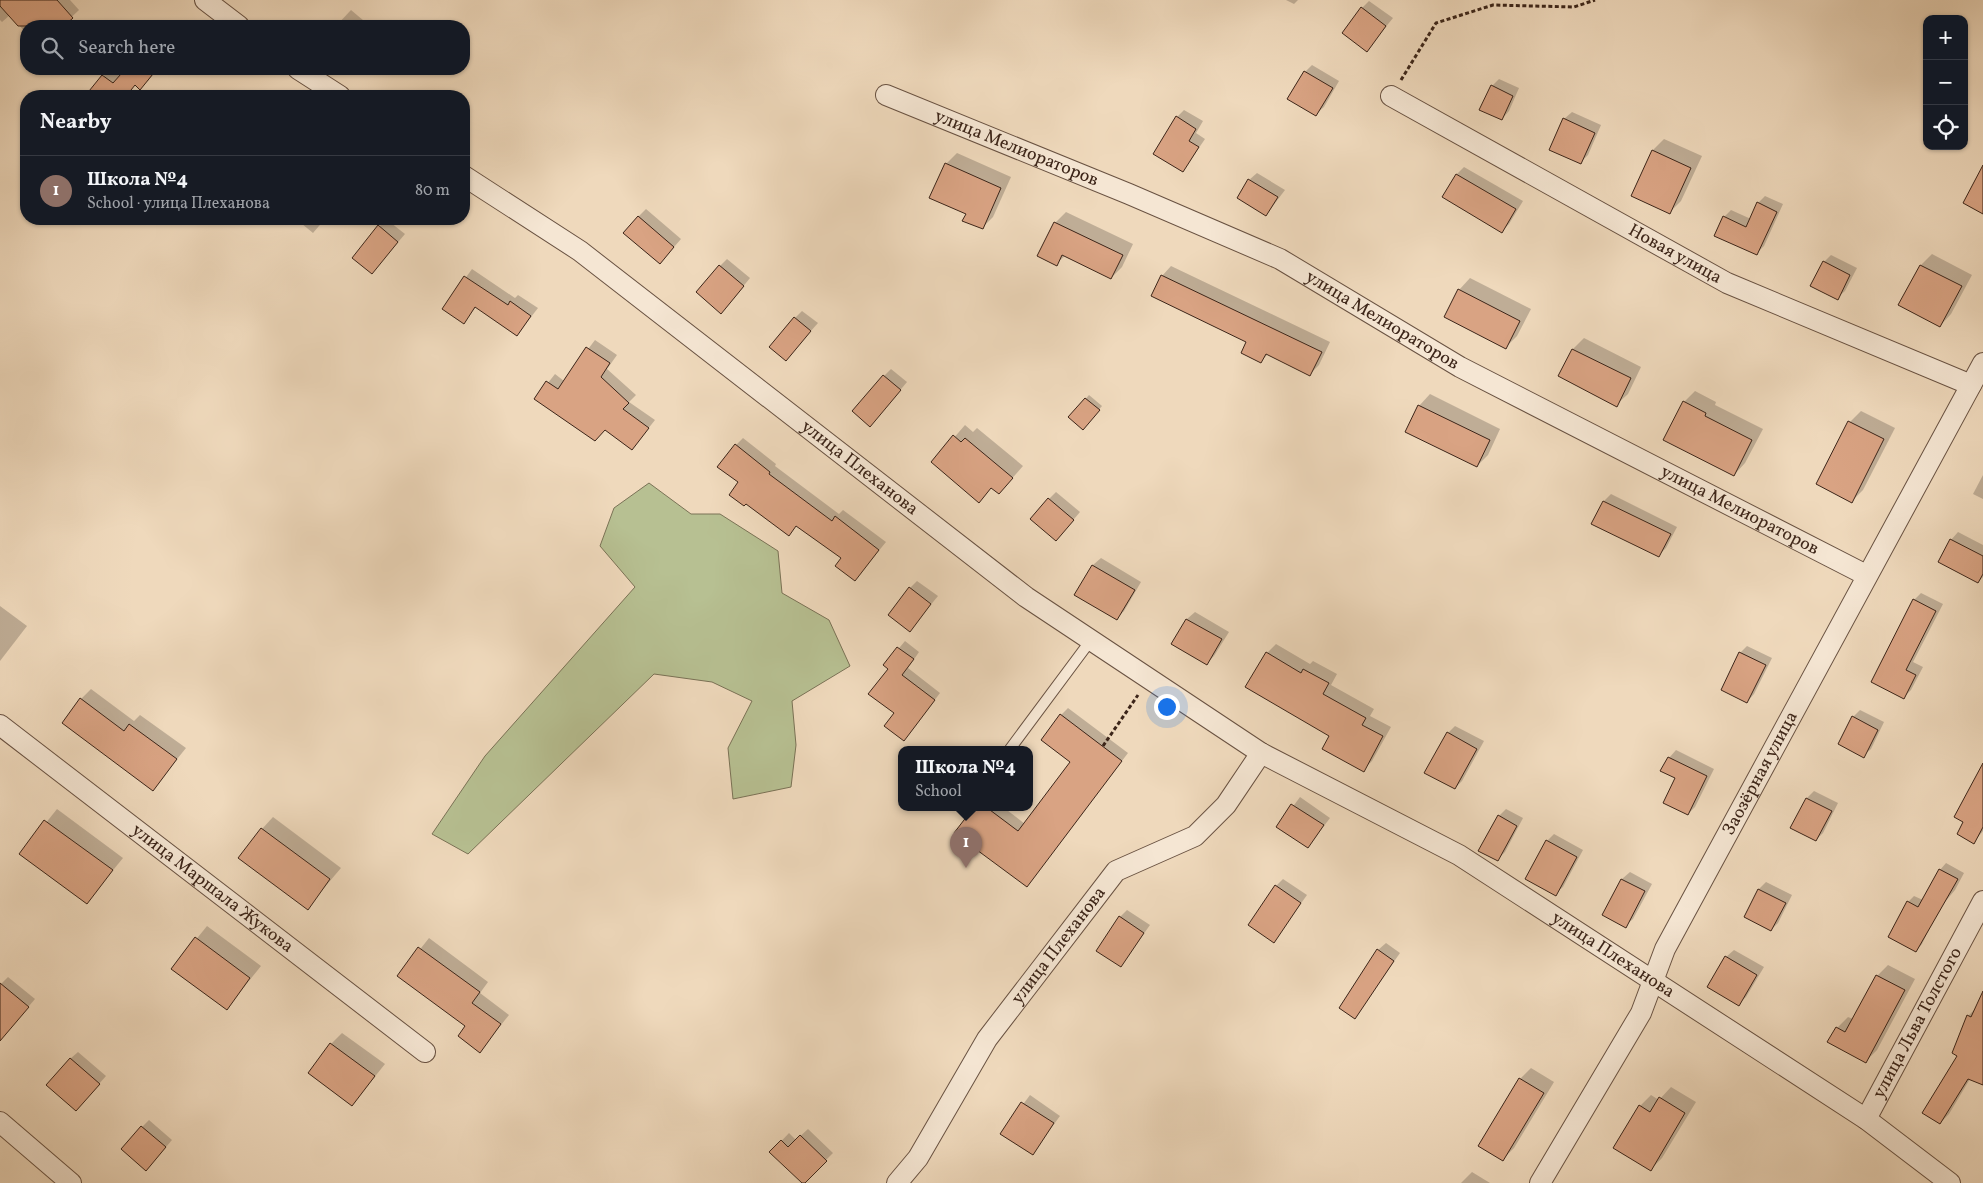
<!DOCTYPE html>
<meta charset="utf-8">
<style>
body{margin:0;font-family:Vollkorn,serif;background:#20242c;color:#f1f3f6}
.controls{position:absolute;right:15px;top:15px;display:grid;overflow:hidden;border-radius:10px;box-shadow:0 1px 4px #0004}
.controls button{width:45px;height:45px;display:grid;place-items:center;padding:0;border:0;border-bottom:1px solid #363941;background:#171b24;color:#f1f3f6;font:25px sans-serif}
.you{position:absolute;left:1166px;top:706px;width:18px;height:18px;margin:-12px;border:4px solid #fff;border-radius:50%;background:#1a73e8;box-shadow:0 0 0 8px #1a73e833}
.badge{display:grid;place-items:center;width:32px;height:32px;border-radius:50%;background:#db2777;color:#fff;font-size:16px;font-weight:700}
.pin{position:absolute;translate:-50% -41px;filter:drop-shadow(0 1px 2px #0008)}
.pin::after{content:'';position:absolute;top:26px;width:18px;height:15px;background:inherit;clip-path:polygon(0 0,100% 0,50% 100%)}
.popup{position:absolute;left:898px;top:746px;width:135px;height:65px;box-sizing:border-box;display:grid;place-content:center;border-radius:10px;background:#171b24;filter:drop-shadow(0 1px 4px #0005);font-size:16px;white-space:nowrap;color:#9ea1a6}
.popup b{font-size:19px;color:#f1f3f6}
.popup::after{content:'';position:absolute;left:50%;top:100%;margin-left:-10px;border:10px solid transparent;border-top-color:#171b24}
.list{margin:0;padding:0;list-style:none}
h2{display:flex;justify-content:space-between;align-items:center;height:65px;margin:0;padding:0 20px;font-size:21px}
h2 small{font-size:16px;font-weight:400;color:#9ea1a6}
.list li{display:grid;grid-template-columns:32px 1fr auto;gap:15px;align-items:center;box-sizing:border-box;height:70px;padding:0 20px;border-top:1px solid #363941}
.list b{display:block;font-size:19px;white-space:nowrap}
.list p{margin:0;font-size:16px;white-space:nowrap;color:#9ea1a6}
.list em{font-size:16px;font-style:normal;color:#9ea1a6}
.icon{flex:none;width:28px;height:28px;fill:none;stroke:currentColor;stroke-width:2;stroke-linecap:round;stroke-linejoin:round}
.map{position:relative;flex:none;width:1983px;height:1183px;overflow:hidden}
.search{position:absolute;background:#171b24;box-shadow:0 1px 4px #0004;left:20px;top:20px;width:450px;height:55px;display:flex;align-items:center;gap:12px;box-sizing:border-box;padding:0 18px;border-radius:20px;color:#9ea1a6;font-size:19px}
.panel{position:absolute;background:#171b24;box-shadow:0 1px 4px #0004;left:20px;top:90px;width:450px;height:135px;border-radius:20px}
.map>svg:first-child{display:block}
.green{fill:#b7c092;stroke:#7a7256}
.shadow{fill:#0003}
.building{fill:#d9a383;stroke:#3c2519}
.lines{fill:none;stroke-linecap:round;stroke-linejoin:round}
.lane-casing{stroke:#695242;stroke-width:12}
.street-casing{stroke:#695242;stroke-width:22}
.path{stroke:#3c2519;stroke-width:3;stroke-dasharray:4 2.5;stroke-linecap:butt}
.lane{stroke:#f5e6d3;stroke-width:10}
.street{stroke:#f5e6d3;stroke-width:20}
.labels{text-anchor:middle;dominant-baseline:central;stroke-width:4;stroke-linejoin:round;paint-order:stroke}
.street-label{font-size:18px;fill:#3c2519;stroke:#f5e6d3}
</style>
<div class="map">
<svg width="1983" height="1183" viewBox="0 0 1983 1183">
<rect width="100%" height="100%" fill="#efd9bc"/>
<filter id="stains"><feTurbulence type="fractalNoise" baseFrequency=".004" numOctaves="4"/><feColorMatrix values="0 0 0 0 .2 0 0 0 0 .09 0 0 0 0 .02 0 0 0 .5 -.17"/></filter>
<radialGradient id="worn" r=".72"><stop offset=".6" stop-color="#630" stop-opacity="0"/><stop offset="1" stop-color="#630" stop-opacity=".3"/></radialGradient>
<path class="green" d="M 649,483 L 691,514 L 720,514 L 778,551 L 782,593 L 829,620 L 850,666 L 792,701 L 796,745 L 791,787 L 733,799 L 728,748 L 752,701 L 712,682 L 654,674 L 468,854 L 432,834 L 485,756 L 635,587 L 600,546 L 614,508 Z"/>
<g class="shadow">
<path d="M 0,0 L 70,0 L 79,10 L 62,26 L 26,26 L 26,33 L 10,15 L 2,22 L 0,20 Z"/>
<path d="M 1286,0 L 1298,0 L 1294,4 Z"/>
<path d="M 1369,1 L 1393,18 L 1367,50 L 1362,8 Z"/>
<path d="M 351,10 L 370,26 L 336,26 Z"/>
<path d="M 1312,65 L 1339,81 L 1324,107 L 1316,114 L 1305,72 Z"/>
<path d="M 110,69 L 120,76 L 127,69 L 157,69 L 148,81 L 135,84 L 125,96 L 86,96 Z"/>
<path d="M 394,69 L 401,69 L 398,72 Z"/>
<path d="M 1499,79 L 1519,88 L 1509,111 L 1502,119 L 1492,86 Z"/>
<path d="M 1184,110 L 1203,121 L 1196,133 L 1205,139 L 1183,171 L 1177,117 Z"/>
<path d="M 1572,112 L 1601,125 L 1588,155 L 1580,163 L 1564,119 Z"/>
<path d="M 1664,139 L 1702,156 L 1681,201 L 1670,212 L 1633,196 L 1653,150 Z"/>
<path d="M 957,153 L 1011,177 L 993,217 L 982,228 L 967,213 L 946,164 Z"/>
<path d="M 1464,167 L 1523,201 L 1509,224 L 1502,231 L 1443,197 L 1457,174 Z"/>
<path d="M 1257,173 L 1285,190 L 1266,215 L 1249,180 Z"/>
<path d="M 1765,196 L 1783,204 L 1764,246 L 1756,254 L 1724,217 L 1731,210 L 1751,219 L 1758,203 Z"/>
<path d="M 646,209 L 681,239 L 667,255 L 638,217 Z"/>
<path d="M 1066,212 L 1133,244 L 1122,267 L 1111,278 L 1066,255 L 1056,264 L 1055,223 Z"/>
<path d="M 296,219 L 325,219 L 313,233 Z"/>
<path d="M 386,219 L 405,234 L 372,273 L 353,257 Z"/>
<path d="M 1932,254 L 1972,275 L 1951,314 L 1940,326 L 1900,305 L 1921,265 Z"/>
<path d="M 1831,255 L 1857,268 L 1845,291 L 1837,298 L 1824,262 Z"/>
<path d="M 727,259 L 750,278 L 728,305 L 720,266 Z"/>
<path d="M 1171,266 L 1330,342 L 1319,365 L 1310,374 L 1268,354 L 1261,361 L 1248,342 L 1162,276 Z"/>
<path d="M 472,269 L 515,298 L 518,295 L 538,308 L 517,335 L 476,307 L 463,322 L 443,309 Z"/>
<path d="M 1470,278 L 1531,309 L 1517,336 L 1506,347 L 1445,317 L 1459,290 Z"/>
<path d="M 802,311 L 818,323 L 786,359 L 795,318 Z"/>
<path d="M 1584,338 L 1641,367 L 1628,394 L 1616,405 L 1559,376 L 1573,349 Z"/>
<path d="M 595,340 L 617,355 L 607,369 L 636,395 L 629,402 L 655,420 L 632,449 L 605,429 L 536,398 L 555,374 L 564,381 Z"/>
<path d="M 891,369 L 907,382 L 877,418 L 884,376 Z"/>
<path d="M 1695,391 L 1716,402 L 1715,405 L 1763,429 L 1745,463 L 1734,475 L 1684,402 Z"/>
<path d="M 1430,394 L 1500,429 L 1488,455 L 1477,466 L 1406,432 L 1419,406 Z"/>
<path d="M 1089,395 L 1102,406 L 1086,425 L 1070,417 Z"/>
<path d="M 1861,411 L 1895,428 L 1863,490 L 1852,501 L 1818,484 L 1850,422 Z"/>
<path d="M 965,425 L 973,432 L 977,428 L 1023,466 L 999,493 L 992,487 L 979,501 L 933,462 Z"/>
<path d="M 743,438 L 776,464 L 775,466 L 839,514 L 843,510 L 886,542 L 855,580 L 843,558 L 797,525 L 788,534 L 740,482 L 736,445 Z"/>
<path d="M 1983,475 L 1983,499 L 1973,494 Z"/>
<path d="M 1056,492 L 1080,512 L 1063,532 L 1049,499 Z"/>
<path d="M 1611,494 L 1677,527 L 1666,548 L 1659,555 L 1604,501 Z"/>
<path d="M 1958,532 L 1983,545 L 1983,577 L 1978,582 L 1951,540 Z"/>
<path d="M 1101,558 L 1141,582 L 1124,611 L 1116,619 L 1076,595 L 1093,565 Z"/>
<path d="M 917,581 L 938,596 L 910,630 L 910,588 Z"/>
<path d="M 1921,593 L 1943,604 L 1913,662 L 1923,667 L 1911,690 L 1903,698 L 1872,682 L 1914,600 Z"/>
<path d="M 0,606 L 27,626 L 0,661 Z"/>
<path d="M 1195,612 L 1229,632 L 1214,656 L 1207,663 L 1173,644 L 1187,619 Z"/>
<path d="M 905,641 L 919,652 L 908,668 L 940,693 L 910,733 L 895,713 L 890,668 L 885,665 Z"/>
<path d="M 1276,644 L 1310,664 L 1313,661 L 1337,674 L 1331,685 L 1374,709 L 1370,716 L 1391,727 L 1372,761 L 1363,770 L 1331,735 L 1267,653 Z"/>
<path d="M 1747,646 L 1772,658 L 1754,694 L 1747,702 L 1740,653 Z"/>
<path d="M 91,689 L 134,721 L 140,715 L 186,748 L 153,789 L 81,699 Z"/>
<path d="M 1068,708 L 1128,753 L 1027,885 L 956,833 L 975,807 L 1003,807 L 1025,824 L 1072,761 L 1061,715 Z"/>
<path d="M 1860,710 L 1884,722 L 1871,749 L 1863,756 L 1853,717 Z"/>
<path d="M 1455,726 L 1484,741 L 1462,781 L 1455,788 L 1448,733 Z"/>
<path d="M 1676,750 L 1714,769 L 1695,807 L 1688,814 L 1669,758 Z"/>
<path d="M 1983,766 L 1983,831 L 1974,842 L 1965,821 Z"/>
<path d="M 1814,791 L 1838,803 L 1823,833 L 1816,840 L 1792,828 L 1807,798 Z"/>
<path d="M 1300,797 L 1330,818 L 1308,847 L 1278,827 Z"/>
<path d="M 57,809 L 123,858 L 87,902 L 21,854 Z"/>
<path d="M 1506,809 L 1523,818 L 1505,852 L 1497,860 L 1499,816 Z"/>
<path d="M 273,817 L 341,868 L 307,908 L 262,829 Z"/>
<path d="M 1554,834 L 1583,850 L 1563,887 L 1555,894 L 1547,841 Z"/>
<path d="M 1946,863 L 1964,873 L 1955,890 L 1939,909 L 1922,944 L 1916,951 L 1908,902 L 1914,896 L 1923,900 L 1940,870 Z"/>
<path d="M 1630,872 L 1652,884 L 1633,919 L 1625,926 L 1603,914 L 1622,879 Z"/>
<path d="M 1283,879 L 1307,895 L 1274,941 L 1276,886 Z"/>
<path d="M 1766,882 L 1792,895 L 1778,923 L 1771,930 L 1745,917 L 1759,889 Z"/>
<path d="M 1127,910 L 1150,925 L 1121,966 L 1120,917 Z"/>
<path d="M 207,926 L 261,966 L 227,1008 L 173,968 Z"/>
<path d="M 429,938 L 488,982 L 480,993 L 509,1015 L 480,1051 L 467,1026 L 399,976 Z"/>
<path d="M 1386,943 L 1400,953 L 1355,1017 L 1378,950 Z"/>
<path d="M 1734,950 L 1764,967 L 1746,997 L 1738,1004 L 1708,986 L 1726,957 Z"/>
<path d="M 1888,965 L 1915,979 L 1877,1050 L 1866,1061 L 1837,1028 L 1848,1017 L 1853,1019 L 1877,976 Z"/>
<path d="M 8,977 L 35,999 L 12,1026 L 0,1029 L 0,985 Z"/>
<path d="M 1983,994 L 1983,1084 L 1970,1079 L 1949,1114 L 1940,1123 L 1968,1016 L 1977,1007 Z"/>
<path d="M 342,1033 L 385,1064 L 352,1105 L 331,1044 Z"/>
<path d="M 78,1052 L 106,1076 L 83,1102 L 70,1059 Z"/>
<path d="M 1531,1068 L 1554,1082 L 1514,1148 L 1503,1159 L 1520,1079 Z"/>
<path d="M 1671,1087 L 1696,1102 L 1662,1158 L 1651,1169 L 1640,1106 L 1651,1095 L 1659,1100 Z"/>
<path d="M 1030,1095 L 1060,1116 L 1032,1154 L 1002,1133 Z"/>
<path d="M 149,1120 L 172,1140 L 153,1162 L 142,1127 Z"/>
<path d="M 808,1129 L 833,1153 L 803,1183 L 771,1152 L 789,1133 L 796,1140 Z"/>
<path d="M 1472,1172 L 1490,1183 L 1461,1183 Z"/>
</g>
<g class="building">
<path d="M 0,0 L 57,0 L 73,18 L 64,26 L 18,26 L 0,6 Z"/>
<path d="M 1361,7 L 1386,26 L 1367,52 L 1342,33 Z"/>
<path d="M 115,69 L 157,69 L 140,90 L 135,85 L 127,95 L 129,96 L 85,96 L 102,75 L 113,83 L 121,74 Z"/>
<path d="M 1304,71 L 1333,88 L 1316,116 L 1287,99 Z"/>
<path d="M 1491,85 L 1513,96 L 1502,120 L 1479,110 Z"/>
<path d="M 1176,116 L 1196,129 L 1189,141 L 1199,147 L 1183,172 L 1153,154 Z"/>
<path d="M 1563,118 L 1595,133 L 1581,164 L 1549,150 Z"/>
<path d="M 1652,150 L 1691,168 L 1670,214 L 1631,196 Z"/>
<path d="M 945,163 L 1001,188 L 983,229 L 962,221 L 966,214 L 929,198 Z"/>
<path d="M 1983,165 L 1983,214 L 1963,203 Z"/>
<path d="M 1456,174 L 1516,209 L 1502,233 L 1442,197 Z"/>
<path d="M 1248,179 L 1278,197 L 1266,216 L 1237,198 Z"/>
<path d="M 1757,202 L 1777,212 L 1757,255 L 1714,236 L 1723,216 L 1746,227 Z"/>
<path d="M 638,216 L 674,247 L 660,264 L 623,233 Z"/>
<path d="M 1054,222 L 1123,255 L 1111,279 L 1062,255 L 1057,266 L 1037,256 Z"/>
<path d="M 378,225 L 398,242 L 372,274 L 352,258 Z"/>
<path d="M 1823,261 L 1850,275 L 1838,300 L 1810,286 Z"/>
<path d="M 719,265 L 744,286 L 721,314 L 696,292 Z"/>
<path d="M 1920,265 L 1962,286 L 1940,327 L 1898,305 Z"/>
<path d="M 1161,275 L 1322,352 L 1310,376 L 1266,354 L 1261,363 L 1241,353 L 1246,342 L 1151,296 Z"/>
<path d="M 464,276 L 508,305 L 510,301 L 531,316 L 517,336 L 475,307 L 464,324 L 442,309 Z"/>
<path d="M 1458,289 L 1520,321 L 1506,349 L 1444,317 Z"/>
<path d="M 794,317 L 811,331 L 786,361 L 769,347 Z"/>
<path d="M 586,347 L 610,363 L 601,377 L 629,403 L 623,409 L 649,428 L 632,450 L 605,430 L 595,441 L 534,399 L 546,381 L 558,389 Z"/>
<path d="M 1572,349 L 1631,378 L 1617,407 L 1558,376 Z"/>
<path d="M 883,375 L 901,390 L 870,427 L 852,411 Z"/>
<path d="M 1085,398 L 1100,410 L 1083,430 L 1068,417 Z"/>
<path d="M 1683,401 L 1706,413 L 1705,416 L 1752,440 L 1734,476 L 1663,440 Z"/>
<path d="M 1418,405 L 1490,440 L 1477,467 L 1405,432 Z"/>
<path d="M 1848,421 L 1884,439 L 1852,503 L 1816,484 Z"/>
<path d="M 953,435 L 961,442 L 965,438 L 1013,478 L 999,494 L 991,488 L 979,503 L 931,462 Z"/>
<path d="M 735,444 L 770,472 L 769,474 L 832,521 L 835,516 L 879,550 L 855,581 L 835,566 L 841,558 L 796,526 L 789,536 L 746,504 L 744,506 L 729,495 L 738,482 L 717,467 Z"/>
<path d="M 1048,498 L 1074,520 L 1056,541 L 1030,519 Z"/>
<path d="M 1603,501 L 1671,534 L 1659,557 L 1591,524 Z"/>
<path d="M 1950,539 L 1983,556 L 1983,574 L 1978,583 L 1938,562 Z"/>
<path d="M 1092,565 L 1135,590 L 1117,620 L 1074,595 Z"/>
<path d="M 909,587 L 931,604 L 910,632 L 888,615 Z"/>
<path d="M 1913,599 L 1936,611 L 1906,670 L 1916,675 L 1904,699 L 1871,682 Z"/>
<path d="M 1186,619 L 1222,639 L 1207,665 L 1171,644 Z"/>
<path d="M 897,647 L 914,659 L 902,675 L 935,700 L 904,741 L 884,726 L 894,713 L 868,694 L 888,669 L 883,665 Z"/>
<path d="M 1266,652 L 1301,673 L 1303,669 L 1329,683 L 1323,694 L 1366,718 L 1362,725 L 1383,736 L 1364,772 L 1322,749 L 1329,736 L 1245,687 Z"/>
<path d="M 1739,652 L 1766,665 L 1747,703 L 1721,690 Z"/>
<path d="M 80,698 L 124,731 L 129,724 L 177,759 L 153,791 L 62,723 Z"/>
<path d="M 1060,714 L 1122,761 L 1027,887 L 954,833 L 974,807 L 986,807 L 1018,831 L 1070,762 L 1041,740 Z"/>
<path d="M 1852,716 L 1878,730 L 1864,758 L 1838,744 Z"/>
<path d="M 1447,732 L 1477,749 L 1455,789 L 1424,773 Z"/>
<path d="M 1668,757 L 1707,776 L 1688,815 L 1663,803 L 1675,778 L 1660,771 Z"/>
<path d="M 1983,763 L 1983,827 L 1974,844 L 1957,834 L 1963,822 L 1954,817 Z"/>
<path d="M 1806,798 L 1832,811 L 1816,841 L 1790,828 Z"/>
<path d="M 1291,804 L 1324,825 L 1308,848 L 1276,827 Z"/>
<path d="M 1498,815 L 1517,826 L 1498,861 L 1478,851 Z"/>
<path d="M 44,820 L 113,870 L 87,904 L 19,854 Z"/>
<path d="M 261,828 L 330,879 L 308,910 L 238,858 Z"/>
<path d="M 1546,840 L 1577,857 L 1556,896 L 1525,879 Z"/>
<path d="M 1939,869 L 1958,879 L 1916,952 L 1888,937 L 1907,901 L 1918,907 Z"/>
<path d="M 1621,879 L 1645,891 L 1626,928 L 1602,915 Z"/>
<path d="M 1275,885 L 1301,903 L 1274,943 L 1248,925 Z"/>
<path d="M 1758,889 L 1786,903 L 1771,931 L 1744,917 Z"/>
<path d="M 1119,916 L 1144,933 L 1121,967 L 1096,951 Z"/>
<path d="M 195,937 L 250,978 L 227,1010 L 171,969 Z"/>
<path d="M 418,947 L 480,992 L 472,1003 L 501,1024 L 480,1053 L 458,1036 L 465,1026 L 397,976 Z"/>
<path d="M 1377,949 L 1394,961 L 1355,1019 L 1339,1008 Z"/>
<path d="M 1725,956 L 1757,975 L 1739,1006 L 1707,987 Z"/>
<path d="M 1876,975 L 1905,990 L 1866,1063 L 1827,1042 L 1836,1027 L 1845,1032 Z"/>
<path d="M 0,983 L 29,1007 L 0,1041 Z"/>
<path d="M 1983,991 L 1983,1085 L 1968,1079 L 1940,1124 L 1922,1113 L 1957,1056 L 1952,1053 L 1967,1015 L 1971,1017 Z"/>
<path d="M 330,1043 L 375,1076 L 352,1106 L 308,1073 Z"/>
<path d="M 70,1058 L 100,1084 L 76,1111 L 46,1085 Z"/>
<path d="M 1519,1078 L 1544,1093 L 1503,1161 L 1478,1146 Z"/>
<path d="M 1659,1097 L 1685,1113 L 1651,1171 L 1613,1148 L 1639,1105 L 1650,1112 Z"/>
<path d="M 1021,1102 L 1054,1123 L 1033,1155 L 1000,1134 Z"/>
<path d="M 141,1126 L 166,1147 L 146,1171 L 121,1149 Z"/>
<path d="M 800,1135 L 827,1161 L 805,1183 L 802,1183 L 769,1152 L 781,1140 L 788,1147 Z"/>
</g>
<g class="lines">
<defs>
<path id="lane" d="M 1010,749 L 1091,640"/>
<g id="street">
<path d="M 205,0 L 239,26"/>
<path d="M 298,69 L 340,96"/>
<path id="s1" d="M 886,95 L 1129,194 L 1280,259 L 1460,367 L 1866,575"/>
<path id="s2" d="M 1391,96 L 1727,283 L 1971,385"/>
<path id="s3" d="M 464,176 L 580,251 L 1026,597 L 1261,753 L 1459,855 L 1866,1119 L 1950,1183"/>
<path id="s4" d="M 0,725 L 425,1052"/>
<path id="s5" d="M 1866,1119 L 1983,901"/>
<path d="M 0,1122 L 71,1183"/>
<path id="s6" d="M 897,1183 L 918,1158 L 987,1039 L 1116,871 L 1195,836 L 1226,805 L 1261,753"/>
<path id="s7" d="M 1540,1183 L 1641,1013 L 1665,949 L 1983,363"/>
</g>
</defs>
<use href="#lane" class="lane-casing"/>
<use href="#street" class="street-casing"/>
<g class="path">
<path d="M 1401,80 L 1436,23 L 1493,5 L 1574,7 L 1595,0"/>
<path d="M 1103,746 L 1138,695"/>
</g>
<use href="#lane" class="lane"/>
<use href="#street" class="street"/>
</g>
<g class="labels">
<g class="street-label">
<text stroke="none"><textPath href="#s1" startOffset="141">улица Мелиораторов</textPath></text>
<text stroke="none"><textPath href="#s2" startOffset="325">Новая улица</textPath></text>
<text stroke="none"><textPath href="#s1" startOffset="546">улица Мелиораторов</textPath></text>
<text stroke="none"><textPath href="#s3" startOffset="492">улица Плеханова</textPath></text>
<text stroke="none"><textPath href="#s1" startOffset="951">улица Мелиораторов</textPath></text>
<text stroke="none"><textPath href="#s7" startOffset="466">Заозёрная улица</textPath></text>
<text stroke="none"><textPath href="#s4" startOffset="268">улица Маршала Жукова</textPath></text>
<text stroke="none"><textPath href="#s6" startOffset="288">улица Плеханова</textPath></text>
<text stroke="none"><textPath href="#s3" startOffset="1391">улица Плеханова</textPath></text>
<text stroke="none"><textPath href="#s5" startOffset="109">улица Льва Толстого</textPath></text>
</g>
</g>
<rect width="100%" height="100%" filter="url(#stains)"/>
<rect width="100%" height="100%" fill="url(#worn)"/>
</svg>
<div class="controls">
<button>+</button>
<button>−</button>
<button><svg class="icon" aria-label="locate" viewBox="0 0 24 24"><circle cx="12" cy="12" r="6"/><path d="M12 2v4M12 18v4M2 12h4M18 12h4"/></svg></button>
</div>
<div class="you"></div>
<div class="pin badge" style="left:966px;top:868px;background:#8d6e63">1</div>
<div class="popup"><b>Школа №4</b>School</div>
<div class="search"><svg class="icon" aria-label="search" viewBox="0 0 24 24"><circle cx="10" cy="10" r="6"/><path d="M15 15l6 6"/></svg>Search here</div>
<section class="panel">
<h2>Nearby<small></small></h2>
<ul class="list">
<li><span class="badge" style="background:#8d6e63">1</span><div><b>Школа №4</b><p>School · улица Плеханова</p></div><em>80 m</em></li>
</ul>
</section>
</div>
